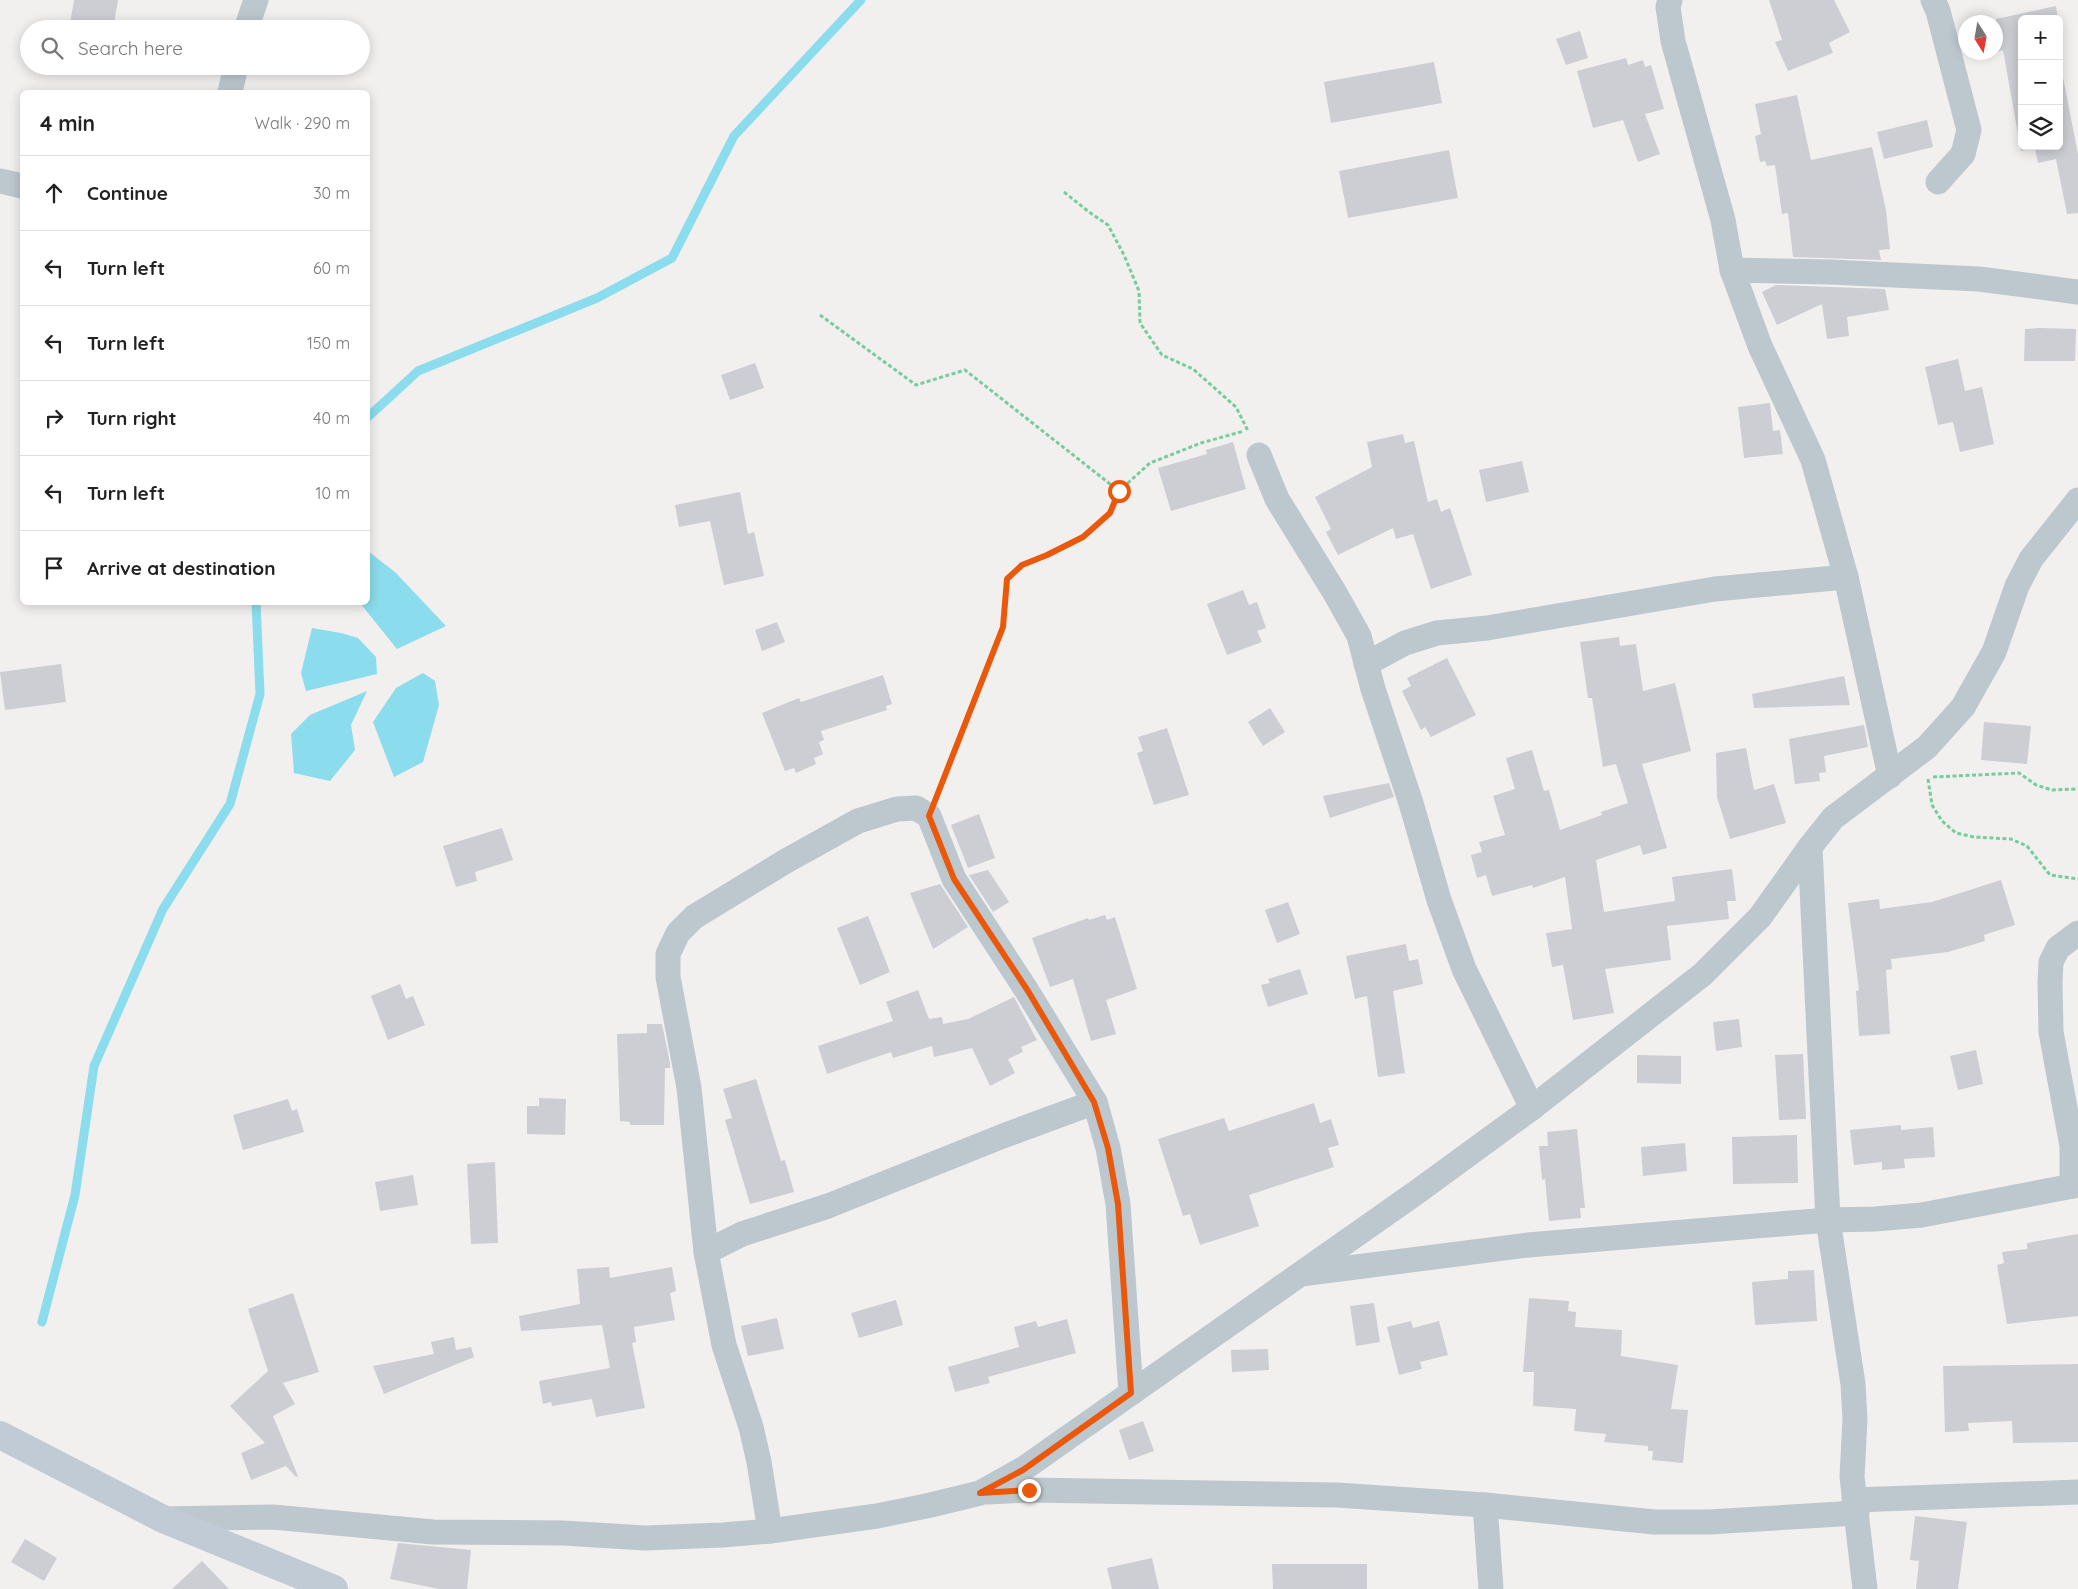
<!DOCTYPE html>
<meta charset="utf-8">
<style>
body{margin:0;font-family:Quicksand,sans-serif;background:#f2f2f2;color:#222}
.controls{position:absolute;right:15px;top:15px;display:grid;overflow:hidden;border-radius:8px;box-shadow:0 2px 12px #0003}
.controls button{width:45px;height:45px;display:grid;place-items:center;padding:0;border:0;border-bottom:1px solid #e0e0e0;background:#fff;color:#222;font:25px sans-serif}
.compass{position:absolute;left:1958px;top:15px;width:45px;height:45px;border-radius:50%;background:#fff;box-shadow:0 2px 12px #0003;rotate:169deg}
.stop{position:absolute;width:15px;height:15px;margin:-11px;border:4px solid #ea580c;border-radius:50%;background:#fff}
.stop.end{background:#ea580c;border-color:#fff;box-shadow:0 1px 5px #0008}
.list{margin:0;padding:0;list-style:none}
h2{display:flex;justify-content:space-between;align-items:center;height:65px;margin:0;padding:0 20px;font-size:21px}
h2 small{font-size:16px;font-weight:400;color:#767676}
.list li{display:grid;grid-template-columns:32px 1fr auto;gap:15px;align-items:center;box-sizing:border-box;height:75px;padding:0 20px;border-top:1px solid #e0e0e0}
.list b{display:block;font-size:19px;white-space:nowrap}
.list em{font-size:16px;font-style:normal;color:#767676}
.icon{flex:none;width:28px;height:28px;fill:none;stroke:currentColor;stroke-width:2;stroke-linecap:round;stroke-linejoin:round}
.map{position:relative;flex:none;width:2078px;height:1589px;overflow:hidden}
.search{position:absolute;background:#fff;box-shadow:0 2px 12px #0003;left:20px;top:20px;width:350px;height:55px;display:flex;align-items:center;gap:12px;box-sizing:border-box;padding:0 18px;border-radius:28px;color:#767676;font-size:19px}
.panel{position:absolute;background:#fff;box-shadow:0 2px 12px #0003;left:20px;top:90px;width:350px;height:515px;border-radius:8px}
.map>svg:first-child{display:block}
.water{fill:#8bdcec}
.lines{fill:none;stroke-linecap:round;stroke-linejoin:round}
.stream{stroke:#8bdcec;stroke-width:9}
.building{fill:#ccced4}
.path{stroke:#75cd9e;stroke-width:3;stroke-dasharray:4 2.5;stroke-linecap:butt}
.street{stroke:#bdc7ce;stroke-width:25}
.secondary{stroke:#c0cbd6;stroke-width:28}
.route{stroke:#ea580c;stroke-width:6}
</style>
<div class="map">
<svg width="2078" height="1589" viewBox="0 0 2078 1589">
<rect width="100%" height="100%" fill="#f2efef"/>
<g class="water">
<path d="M 368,551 L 396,573 L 446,626 L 397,649 L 360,603 L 368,602 Z"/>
<path d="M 312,628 L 341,633 L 358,638 L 376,657 L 377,674 L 306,691 L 301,673 Z"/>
<path d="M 423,673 L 435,681 L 439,705 L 423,762 L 394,777 L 373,722 L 396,688 Z"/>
<path d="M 367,691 L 351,725 L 355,750 L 330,781 L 294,773 L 291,734 L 310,715 Z"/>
</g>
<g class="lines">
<g class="stream">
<path d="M 368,417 L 418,371 L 597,298 L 672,258 L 734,136 L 861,0"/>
<path d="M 42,1322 L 75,1195 L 94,1066 L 163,909 L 230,804 L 260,694 L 256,602"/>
</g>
</g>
<g class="building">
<path d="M 74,0 L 118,0 L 113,29 L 69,29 Z"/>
<path d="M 1769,0 L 1834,0 L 1850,32 L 1829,43 L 1833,53 L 1788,71 L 1775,42 L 1782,40 Z"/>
<path d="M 2056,6 L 2058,19 L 2022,19 L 2022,146 L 2059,146 L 2059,57 L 2078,154 L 2078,213 L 2067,214 L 2056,159 L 2038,163 L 2035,149 L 2021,151 L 2003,50 L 1996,52 L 1996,19 Z"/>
<path d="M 1580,31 L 1588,58 L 1566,65 L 1556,39 Z"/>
<path d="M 1626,58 L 1628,65 L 1643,60 L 1645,67 L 1651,65 L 1664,109 L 1645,114 L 1660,154 L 1638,162 L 1623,120 L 1593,128 L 1577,71 Z"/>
<path d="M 1434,62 L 1442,103 L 1331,123 L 1324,82 Z"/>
<path d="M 1797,95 L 1811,160 L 1872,147 L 1886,210 L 1890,249 L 1879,250 L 1881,260 L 1793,257 L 1788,213 L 1782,214 L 1775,165 L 1767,166 L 1765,161 L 1760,162 L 1755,136 L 1761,134 L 1755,104 Z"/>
<path d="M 1927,120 L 1933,147 L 1884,159 L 1877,132 Z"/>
<path d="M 1449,150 L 1458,198 L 1348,218 L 1339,171 Z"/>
<path d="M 1776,285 L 1885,289 L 1889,310 L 1847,317 L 1849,336 L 1827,339 L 1822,304 L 1777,325 L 1762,292 Z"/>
<path d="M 2040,328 L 2076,329 L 2075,361 L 2024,361 L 2025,329 Z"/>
<path d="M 1958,359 L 1965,391 L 1982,387 L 1994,444 L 1960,452 L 1953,422 L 1938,425 L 1925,367 Z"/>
<path d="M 755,363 L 764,388 L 730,400 L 721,375 Z"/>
<path d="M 1770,403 L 1773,431 L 1780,430 L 1783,454 L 1744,458 L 1738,407 Z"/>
<path d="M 1403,434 L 1405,443 L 1414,441 L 1428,502 L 1437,499 L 1441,512 L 1450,508 L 1472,575 L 1431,589 L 1413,534 L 1396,539 L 1393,528 L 1338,555 L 1326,532 L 1331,529 L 1315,497 L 1372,467 L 1367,442 Z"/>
<path d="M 1233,442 L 1246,489 L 1171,511 L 1158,468 L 1207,454 L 1206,450 Z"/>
<path d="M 1522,461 L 1529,492 L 1486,502 L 1479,470 Z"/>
<path d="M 740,492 L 748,534 L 754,532 L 764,576 L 724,585 L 710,521 L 679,527 L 675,505 Z"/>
<path d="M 1243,590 L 1249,605 L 1257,602 L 1266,628 L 1257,631 L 1262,642 L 1227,655 L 1207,604 Z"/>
<path d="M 777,622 L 785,642 L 762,651 L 755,630 Z"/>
<path d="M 1619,637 L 1620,646 L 1636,644 L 1643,691 L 1675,683 L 1691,751 L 1642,764 L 1667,848 L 1643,855 L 1640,845 L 1596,860 L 1604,912 L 1675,901 L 1672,877 L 1732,869 L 1736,901 L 1727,901 L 1729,919 L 1667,926 L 1671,960 L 1605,969 L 1614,1013 L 1573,1020 L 1563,965 L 1552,967 L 1546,933 L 1572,929 L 1565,877 L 1533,888 L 1532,885 L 1492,896 L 1486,875 L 1477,878 L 1471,855 L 1482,852 L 1479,842 L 1505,835 L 1493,796 L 1515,789 L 1506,758 L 1532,750 L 1544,791 L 1549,790 L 1560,830 L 1602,815 L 1601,812 L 1628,803 L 1616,764 L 1603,767 L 1592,698 L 1588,698 L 1580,642 Z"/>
<path d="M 1447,658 L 1476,715 L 1431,737 L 1425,727 L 1421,730 L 1402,691 L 1411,686 L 1407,678 Z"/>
<path d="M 61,664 L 66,702 L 5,710 L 0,672 Z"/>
<path d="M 883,675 L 892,704 L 886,706 L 887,710 L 821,731 L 824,740 L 819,742 L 823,754 L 814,758 L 816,764 L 796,773 L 794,768 L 785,771 L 762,713 L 799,698 L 801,702 Z"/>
<path d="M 1844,676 L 1850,705 L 1754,708 L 1752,694 Z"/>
<path d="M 1270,708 L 1285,732 L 1263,746 L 1248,722 Z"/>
<path d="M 1984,722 L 2031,726 L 2027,764 L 1981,760 Z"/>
<path d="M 1864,725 L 1868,747 L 1824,756 L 1826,772 L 1819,773 L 1820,781 L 1795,784 L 1789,739 Z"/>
<path d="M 1167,728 L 1189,795 L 1154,805 L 1137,753 L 1143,751 L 1138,737 Z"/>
<path d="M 1746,748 L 1754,790 L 1774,784 L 1786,823 L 1730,839 L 1717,797 L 1716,753 Z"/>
<path d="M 1389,783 L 1394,797 L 1330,818 L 1323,796 Z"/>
<path d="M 979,814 L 995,858 L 968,868 L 951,825 Z"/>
<path d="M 502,828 L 513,860 L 475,872 L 477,881 L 456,887 L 443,846 Z"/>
<path d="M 988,870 L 1009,902 L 993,912 L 969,875 Z"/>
<path d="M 2001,880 L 2015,925 L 1984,935 L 1985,941 L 1948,952 L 1891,959 L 1892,969 L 1886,970 L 1890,1034 L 1859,1036 L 1856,991 L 1859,990 L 1848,903 L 1879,899 L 1880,909 L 1932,902 Z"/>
<path d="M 940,884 L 968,927 L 933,949 L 910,893 Z"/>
<path d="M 1288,902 L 1300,934 L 1277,943 L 1265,910 Z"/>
<path d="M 1105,915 L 1107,920 L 1115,917 L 1137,989 L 1106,1000 L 1116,1034 L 1091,1041 L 1073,979 L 1050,987 L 1032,938 L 1088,918 L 1089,920 Z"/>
<path d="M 868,916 L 890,972 L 860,985 L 837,928 Z"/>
<path d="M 1406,944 L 1409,961 L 1418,959 L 1423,984 L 1393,991 L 1405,1073 L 1378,1077 L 1367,996 L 1355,999 L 1346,956 Z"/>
<path d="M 1300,969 L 1308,994 L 1268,1007 L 1261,985 L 1270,983 L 1268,979 Z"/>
<path d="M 400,984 L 406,999 L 413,996 L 425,1025 L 388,1040 L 371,996 Z"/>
<path d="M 918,990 L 929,1019 L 942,1017 L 943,1024 L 968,1019 L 1014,997 L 1037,1040 L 1021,1047 L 1023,1052 L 1008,1059 L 1015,1073 L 990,1086 L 972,1048 L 934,1057 L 932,1046 L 893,1058 L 891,1052 L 827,1074 L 818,1046 L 893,1021 L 886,1002 Z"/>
<path d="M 1739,1019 L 1742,1047 L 1716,1051 L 1713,1022 Z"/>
<path d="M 647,1024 L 662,1024 L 670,1063 L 670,1068 L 665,1068 L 664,1125 L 630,1125 L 630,1122 L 620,1121 L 617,1034 L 647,1033 Z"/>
<path d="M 1976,1050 L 1983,1084 L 1958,1090 L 1950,1056 Z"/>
<path d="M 1803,1054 L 1806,1119 L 1779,1120 L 1775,1055 Z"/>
<path d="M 1637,1055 L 1681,1056 L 1681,1084 L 1637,1083 Z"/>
<path d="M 756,1079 L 781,1161 L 785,1160 L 794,1192 L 750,1204 L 725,1120 L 732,1118 L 723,1089 Z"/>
<path d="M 539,1098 L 566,1099 L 565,1135 L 527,1134 L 527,1106 L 539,1106 Z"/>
<path d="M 288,1099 L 292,1111 L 297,1109 L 304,1132 L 243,1150 L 233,1115 Z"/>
<path d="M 1314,1103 L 1320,1123 L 1331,1119 L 1339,1145 L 1328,1148 L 1334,1167 L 1249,1195 L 1259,1226 L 1200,1245 L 1190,1214 L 1183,1216 L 1158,1139 L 1224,1118 L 1229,1131 Z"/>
<path d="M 1901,1125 L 1901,1130 L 1933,1127 L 1935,1157 L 1904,1159 L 1905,1168 L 1882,1170 L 1882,1162 L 1854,1165 L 1850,1130 Z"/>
<path d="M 1577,1129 L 1585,1208 L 1580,1208 L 1581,1218 L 1549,1221 L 1545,1179 L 1542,1180 L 1539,1146 L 1548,1146 L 1547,1132 Z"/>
<path d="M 1797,1135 L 1798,1183 L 1733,1184 L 1732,1137 Z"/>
<path d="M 1685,1143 L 1687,1171 L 1643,1176 L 1641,1147 Z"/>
<path d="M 495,1162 L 498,1243 L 471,1244 L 467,1164 Z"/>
<path d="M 413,1175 L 418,1205 L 380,1211 L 375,1182 Z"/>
<path d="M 2078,1234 L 2078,1316 L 2007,1324 L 1997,1265 L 2004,1263 L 2002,1252 L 2027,1249 L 2027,1243 Z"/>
<path d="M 609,1267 L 610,1278 L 672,1267 L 676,1291 L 670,1293 L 675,1320 L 634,1327 L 636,1342 L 632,1343 L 645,1408 L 596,1417 L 592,1399 L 552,1406 L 551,1402 L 543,1404 L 539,1381 L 610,1368 L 602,1325 L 521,1331 L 519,1316 L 580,1304 L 577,1269 Z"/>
<path d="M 1814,1270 L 1817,1321 L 1755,1325 L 1752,1282 L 1788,1279 L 1788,1271 Z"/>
<path d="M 293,1293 L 319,1372 L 283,1383 L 295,1404 L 273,1416 L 298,1476 L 296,1477 L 286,1466 L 251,1480 L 241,1453 L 265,1443 L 230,1406 L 268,1371 L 248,1309 Z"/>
<path d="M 1529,1298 L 1569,1301 L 1568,1311 L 1576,1312 L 1575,1327 L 1622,1330 L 1621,1356 L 1678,1365 L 1671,1409 L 1688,1410 L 1683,1463 L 1652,1460 L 1653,1451 L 1648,1451 L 1648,1446 L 1604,1442 L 1606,1434 L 1574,1431 L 1576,1409 L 1533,1406 L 1534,1372 L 1523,1372 Z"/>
<path d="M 896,1300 L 903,1325 L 859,1338 L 851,1313 Z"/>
<path d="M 1374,1303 L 1380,1342 L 1356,1346 L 1350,1306 Z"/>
<path d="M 777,1318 L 784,1349 L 748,1356 L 741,1326 Z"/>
<path d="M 1067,1319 L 1076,1353 L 988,1377 L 990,1383 L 955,1392 L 948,1367 L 1019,1347 L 1014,1327 L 1036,1321 L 1038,1327 Z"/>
<path d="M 1411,1321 L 1413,1328 L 1439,1321 L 1448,1355 L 1420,1362 L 1422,1369 L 1399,1375 L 1387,1327 Z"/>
<path d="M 454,1337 L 456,1350 L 471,1347 L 474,1357 L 384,1394 L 373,1366 L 434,1354 L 431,1342 Z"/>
<path d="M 1268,1349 L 1269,1370 L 1232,1372 L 1231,1350 Z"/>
<path d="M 2078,1364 L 2078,1442 L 2013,1443 L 2012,1421 L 1968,1423 L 1969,1431 L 1945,1432 L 1943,1366 Z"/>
<path d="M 1143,1421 L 1154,1451 L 1129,1460 L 1119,1430 Z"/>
<path d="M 1915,1516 L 1967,1522 L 1958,1589 L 1916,1589 L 1919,1561 L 1910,1560 Z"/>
<path d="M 25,1539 L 57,1558 L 44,1581 L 11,1562 Z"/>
<path d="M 398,1543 L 471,1550 L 467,1589 L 439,1589 L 390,1579 Z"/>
<path d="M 1152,1558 L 1159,1589 L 1112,1589 L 1107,1568 Z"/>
<path d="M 202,1561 L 229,1589 L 172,1589 Z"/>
<path d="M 1272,1564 L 1367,1564 L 1367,1589 L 1273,1589 Z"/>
</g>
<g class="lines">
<g class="path">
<path d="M 1064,192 L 1089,212 L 1108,225 L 1124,255 L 1139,291 L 1140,323 L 1162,355 L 1193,369 L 1236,407 L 1248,431"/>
<path d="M 820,315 L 916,385 L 965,370 L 1119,491"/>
<path d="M 1933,777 L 2019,773 L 2036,785 L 2052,790 L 2078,789"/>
<path d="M 1928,779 L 1932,805 L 1942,821 L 1956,833 L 1974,837 L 2011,839 L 2027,846 L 2050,875 L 2078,879"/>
<path d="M 939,791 L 1003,627 L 1007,579 L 1021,565 L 1047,555 L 1083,537 L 1110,513 L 1119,491 L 1150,463 L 1201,443 L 1244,431"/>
</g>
<g class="street">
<path d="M 1670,0 L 1668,7 L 1673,41 L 1723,220 L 1732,270 L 1760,346 L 1813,460 L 1846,577 L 1890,776"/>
<path d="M 1933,0 L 1938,11 L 1969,130 L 1963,154 L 1938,182"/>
<path d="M 246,29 L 256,0"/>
<path d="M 230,92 L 236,66"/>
<path d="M 0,181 L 22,186"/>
<path d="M 1732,270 L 1830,272 L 1979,279 L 2078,292"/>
<path d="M 1259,455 L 1277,499 L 1335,593 L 1359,636 L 1373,689 L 1411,803 L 1439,900 L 1464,969 L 1532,1108"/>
<path d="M 1366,664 L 1405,643 L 1437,633 L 1487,628 L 1715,589 L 1846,577"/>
<path d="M 1810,847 L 1828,1220 L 1853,1384 L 1855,1419 L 1852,1477 L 1865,1589"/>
<path d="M 2072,1186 L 2072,1146 L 2051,1032 L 2050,982 L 2051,962 L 2058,948 L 2078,933"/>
<path d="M 706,1252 L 742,1234 L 828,1206 L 1003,1136 L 1095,1102"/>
<path d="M 1301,1274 L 1528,1245 L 1828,1220 L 1875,1219 L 1922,1215 L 2078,1185"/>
<path d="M 988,1492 L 1029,1490 L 1337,1495 L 1485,1505 L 1654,1522 L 1709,1522 L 1857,1513"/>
<path d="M 1854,1500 L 2078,1492"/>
<path d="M 1485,1505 L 1491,1589"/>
<path d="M 164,1519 L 273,1517 L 433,1532 L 563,1533 L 645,1538 L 723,1535 L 770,1531 L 877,1516 L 931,1505 L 980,1493 L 1023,1469 L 1417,1192 L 1532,1108 L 1703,974 L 1760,917 L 1810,847 L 1833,818 L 1927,747 L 1963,707 L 1994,652 L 2017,586 L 2031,559 L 2078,500"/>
<path d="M 770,1531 L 759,1462 L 751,1427 L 724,1345 L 706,1252 L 689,1088 L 668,977 L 668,954 L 678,933 L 694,917 L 786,861 L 858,821 L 897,809 L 916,808 L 929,816 L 954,879 L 1027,991 L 1095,1102 L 1108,1148 L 1118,1204 L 1131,1393"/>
</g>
<path class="secondary" d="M 0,1435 L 163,1519 L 334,1589"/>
</g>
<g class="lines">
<path class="route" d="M 1029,1490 L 980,1493 L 1023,1470 L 1131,1393 L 1118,1204 L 1108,1148 L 1094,1102 L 1028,991 L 954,879 L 929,816 L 1003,627 L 1007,579 L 1022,565 L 1047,555 L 1083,537 L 1110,513 L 1119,491"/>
</g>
</svg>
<div class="controls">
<button>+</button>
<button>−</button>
<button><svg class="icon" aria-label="layers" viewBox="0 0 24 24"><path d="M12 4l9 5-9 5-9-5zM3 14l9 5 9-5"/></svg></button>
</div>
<svg class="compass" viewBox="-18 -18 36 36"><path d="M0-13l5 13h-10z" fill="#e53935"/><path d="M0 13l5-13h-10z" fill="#767676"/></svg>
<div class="stop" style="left:1119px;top:491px"></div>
<div class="stop end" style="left:1029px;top:1490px"></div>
<div class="search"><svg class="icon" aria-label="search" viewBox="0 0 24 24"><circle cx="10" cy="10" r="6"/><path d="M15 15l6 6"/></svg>Search here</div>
<section class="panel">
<h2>4 min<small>Walk · 290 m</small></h2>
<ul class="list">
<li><svg class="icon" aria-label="ahead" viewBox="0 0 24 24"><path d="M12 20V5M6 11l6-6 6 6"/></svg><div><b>Continue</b></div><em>30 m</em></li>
<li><svg class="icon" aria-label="left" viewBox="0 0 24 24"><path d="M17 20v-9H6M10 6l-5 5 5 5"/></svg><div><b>Turn left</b></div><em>60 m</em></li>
<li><svg class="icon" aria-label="left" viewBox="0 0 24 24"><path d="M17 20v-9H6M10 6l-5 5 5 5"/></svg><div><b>Turn left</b></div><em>150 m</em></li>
<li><svg class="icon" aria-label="right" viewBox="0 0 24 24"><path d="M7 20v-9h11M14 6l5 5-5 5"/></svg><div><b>Turn right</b></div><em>40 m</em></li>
<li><svg class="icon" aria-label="left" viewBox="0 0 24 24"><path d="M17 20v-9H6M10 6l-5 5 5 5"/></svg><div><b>Turn left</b></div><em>10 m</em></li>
<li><svg class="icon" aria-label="arrive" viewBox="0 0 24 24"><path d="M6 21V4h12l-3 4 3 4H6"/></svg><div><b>Arrive at destination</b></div></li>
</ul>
</section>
</div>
